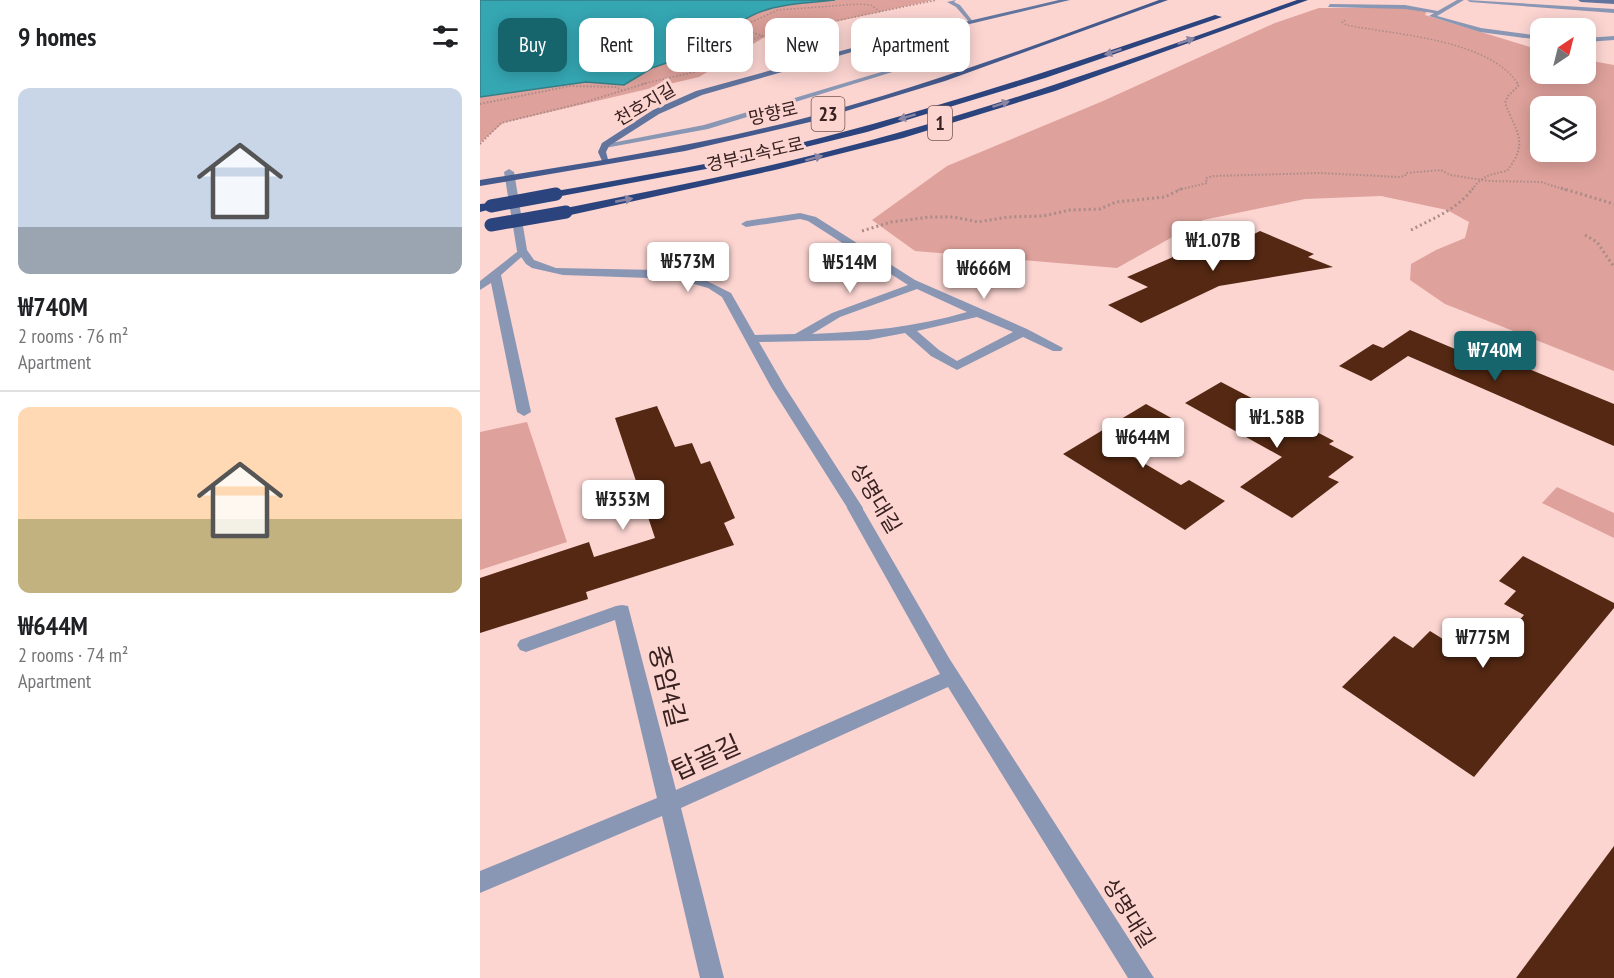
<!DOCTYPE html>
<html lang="en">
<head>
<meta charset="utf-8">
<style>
  :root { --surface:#fff; --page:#f2f2f2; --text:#202124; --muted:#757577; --line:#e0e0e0; --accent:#16646c }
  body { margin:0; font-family:"PT Sans Narrow","Noto Sans KR",sans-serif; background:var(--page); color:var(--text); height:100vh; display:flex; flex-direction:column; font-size:22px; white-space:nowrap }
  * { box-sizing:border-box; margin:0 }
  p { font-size:20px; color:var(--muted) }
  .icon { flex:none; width:33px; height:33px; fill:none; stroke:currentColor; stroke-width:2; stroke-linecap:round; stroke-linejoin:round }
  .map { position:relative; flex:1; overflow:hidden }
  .sheet { display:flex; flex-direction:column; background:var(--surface); width:480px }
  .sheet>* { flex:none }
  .top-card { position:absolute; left:18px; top:18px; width:570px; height:54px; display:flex; gap:12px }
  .needle { width:39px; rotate:35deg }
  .controls { position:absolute; left:1050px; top:18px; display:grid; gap:12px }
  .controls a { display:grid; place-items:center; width:66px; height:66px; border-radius:12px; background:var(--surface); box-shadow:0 3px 15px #0003; font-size:30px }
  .price { position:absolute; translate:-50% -51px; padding:0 14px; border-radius:6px; background:#fff; color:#222; font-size:20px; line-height:39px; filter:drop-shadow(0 2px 3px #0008) }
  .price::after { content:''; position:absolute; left:50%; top:36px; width:18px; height:14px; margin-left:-9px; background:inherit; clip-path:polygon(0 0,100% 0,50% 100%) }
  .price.selected { background:var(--accent); color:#fff }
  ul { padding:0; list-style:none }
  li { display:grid; align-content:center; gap:12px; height:318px; padding:0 18px }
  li+li { border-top:2px solid var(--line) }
  li span { display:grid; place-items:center; height:186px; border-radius:12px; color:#555 }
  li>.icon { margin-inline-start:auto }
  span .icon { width:108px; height:108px; fill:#fffc; stroke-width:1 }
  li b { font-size:26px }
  h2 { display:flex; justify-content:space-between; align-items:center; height:72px; padding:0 18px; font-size:26px }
  .chip { padding:0 21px; border-radius:12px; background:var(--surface); box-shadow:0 3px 15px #0003; font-size:21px; line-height:54px }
  .chip.selected { background:var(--accent); color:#fff }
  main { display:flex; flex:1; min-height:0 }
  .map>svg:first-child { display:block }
  .green { fill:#dea19b; fill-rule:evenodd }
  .water { fill:#35a7b3; stroke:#367f87; stroke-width:1.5 }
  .building { fill:#542813 }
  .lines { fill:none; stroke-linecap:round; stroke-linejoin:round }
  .path-far2 { stroke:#ab8b87; stroke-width:1.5; stroke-dasharray:1.5 2; stroke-linecap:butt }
  .path-far1 { stroke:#ab8b87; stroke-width:2; stroke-dasharray:1.5 2; stroke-linecap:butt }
  .path { stroke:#ab8b87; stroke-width:3; stroke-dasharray:2 3; stroke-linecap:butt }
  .lane { fill:#8a97b4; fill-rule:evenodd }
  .street { fill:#8a97b4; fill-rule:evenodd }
  .secondary { fill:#61749d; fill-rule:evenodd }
  .primary { fill:#445a8c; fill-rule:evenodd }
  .highway { fill:#2c447d; fill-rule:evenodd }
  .highway-bridge { stroke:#2c447d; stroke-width:13 }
  .oneway { fill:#8a85a3 }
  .labels { text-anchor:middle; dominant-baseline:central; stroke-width:6; stroke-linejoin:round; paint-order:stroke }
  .far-street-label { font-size:18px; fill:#39211f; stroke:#fcd5d1 }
  .shield { fill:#fcd5d1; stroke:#745754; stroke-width:1.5 }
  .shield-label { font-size:20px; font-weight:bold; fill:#39211f }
  .street-label { font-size:21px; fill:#39211f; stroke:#fcd5d1 }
  .near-street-label { font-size:26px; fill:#39211f; stroke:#fcd5d1 }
</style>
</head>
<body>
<main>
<section class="sheet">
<h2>9 homes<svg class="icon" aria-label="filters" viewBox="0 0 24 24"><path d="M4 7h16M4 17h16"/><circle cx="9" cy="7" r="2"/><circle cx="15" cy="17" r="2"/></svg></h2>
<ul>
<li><span style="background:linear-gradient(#c9d6e8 75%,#9aa5b1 0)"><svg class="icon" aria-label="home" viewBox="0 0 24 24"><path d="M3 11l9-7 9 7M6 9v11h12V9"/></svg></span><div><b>₩740M</b><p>2 rooms · 76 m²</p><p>Apartment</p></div></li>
<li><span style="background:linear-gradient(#ffd9b3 60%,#c2b280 0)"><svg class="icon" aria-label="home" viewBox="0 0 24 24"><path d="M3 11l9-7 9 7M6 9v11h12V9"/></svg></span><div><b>₩644M</b><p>2 rooms · 74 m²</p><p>Apartment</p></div></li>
</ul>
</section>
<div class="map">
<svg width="1134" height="978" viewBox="0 0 1134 978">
  <rect width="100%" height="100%" fill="#fcd5d1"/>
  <g class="green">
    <polygon points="0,0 453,0 283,38 219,77 23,123 0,143"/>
    <path d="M839,8h83l25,3 -2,4 115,35v24h46v-14l28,5v306l-169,-67 -35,-24 1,-16 25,-14 29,-12 4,-16 -22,-12 -66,-14 -76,3 -102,21 -86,48 -202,-17 -43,-31 75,-54 156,-65 172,-78zM1060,106h46v46h-46z"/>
    <polygon points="47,422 87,542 0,570 0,432"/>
    <polygon points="1077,487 1134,513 1134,538 1062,503"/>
  </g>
  <path class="water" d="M0,0h355c-37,4 -72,3 -101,27l4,4 -23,15 -63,22 -28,17 -38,-3 -106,15z"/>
  <g class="building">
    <polygon points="753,231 768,237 780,231 834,254 828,257 853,267 739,286 661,323 628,305 668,287 647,277"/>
    <polygon points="930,330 994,357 1003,350 1134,404 1134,446 928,356 891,381 859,366 893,344 903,348"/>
    <polygon points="741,382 854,441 849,444 874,457 848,477 859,482 812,518 760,487 802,457 705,403"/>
    <polygon points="666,404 695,420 645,452 701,485 709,480 745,501 705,530 583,454"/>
    <polygon points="177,406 195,447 212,443 221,464 230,461 255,518 244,523 254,545 106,592 108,599 0,633 0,578 109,542 114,557 175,538 135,418"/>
    <polygon points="1043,556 1134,603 1134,608 994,777 862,687 914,636 933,648 950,631 971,644 985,630 1015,648 1044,615 1024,604 1036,591 1019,581"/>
    <polygon points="1134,846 1134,978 1036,978"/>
  </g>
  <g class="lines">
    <g class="path-far2">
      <path d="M865,20l-3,2 4,3c50,10 143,14 172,59"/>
      <polyline points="282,36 457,0"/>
      <polyline points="162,84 215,72 231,65 257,46 282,36 264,29 265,25 298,10 379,4 391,5 401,12"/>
    </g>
    <g class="path-far1">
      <polyline points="0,104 90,86 136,87 142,90"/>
      <polyline points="0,144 21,123 102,103 167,83"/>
      <polyline points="698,190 727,183 726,178 734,176 840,173 919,177 925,176 926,173 961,170 970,175 1010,181 1061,182 1086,190"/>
      <path d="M992,190c9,-14 19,-16 35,-19 22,-29 10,-37 -2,-68l3,-7 11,-11 -2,-2"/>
    </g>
    <g class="path">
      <polyline points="1081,188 1134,204"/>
      <path d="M931,230c23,-12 47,-21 62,-42"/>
      <polyline points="382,231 411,222 450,217 474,217 498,222 528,217 563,216 590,210 620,209 636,202 685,197 703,188"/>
      <polyline points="1105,235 1117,242 1134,267"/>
    </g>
    <g class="lane">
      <polygon points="476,0 474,2 480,5 494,23 490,23 476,7 467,2"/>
      <polygon points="850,4 925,5 963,12 960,14 925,9 848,7"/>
      <polygon points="397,42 448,61 228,129 125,148 121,145 224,125 438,61 397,44"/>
      <polygon points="42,248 46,249 46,253 21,275 51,412 44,416 37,412 11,283 0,290 0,281"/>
      <polygon points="375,503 380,504 469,658 674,978 648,978 468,687 201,808 244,978 220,978 182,816 0,893 0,871 177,798 135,620 46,652 40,650 37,645 40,640 136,606 142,605 148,606 196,790 460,674 367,508"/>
    </g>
    <g class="street">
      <polygon points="977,0 984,0 957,16 1001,28 1060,36 1060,40 1000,32 949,16"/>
      <polygon points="987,0 1134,9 1134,13 990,2"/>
      <polygon points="1134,36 1134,40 1106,42 1106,38"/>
      <path d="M29,169l5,3 13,78 7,10 22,8 102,2 41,7 32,16 24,42 40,-1 37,-21 76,-28 -100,-64 -8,-2 -54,8 -5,-3 5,-3 54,-8 16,4 99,63 112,49 36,19 -2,3h-8l-30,-14 -66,33 -26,-14 -26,-23 -37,7 -109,2 26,45 78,121 -3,4h-10l-79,-125 -49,-90 -14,-9 -31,-9 -114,-4 -31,-7 -6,-4 -9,-13 -13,-79zM437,289l50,23c-51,15 -102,20 -155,22l28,-17zM497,317l36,15 -56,29 -18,-11 -22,-19z"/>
    </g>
    <g class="secondary">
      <polygon points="579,0 590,0 372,52 222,95 179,114 129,146 126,152 129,163 123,163 118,152 122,143 173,110 216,91 368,49"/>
      <polygon points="1098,0 1134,0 1134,4 1101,2"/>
    </g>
    <path class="primary" d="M679,0h9l-223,81 -135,41 -125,29 -205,35v-6c108,-17 216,-34 321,-61 122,-32 240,-76 358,-119z"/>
    <g class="highway">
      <path d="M817,0h11l-253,91 -152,47 -128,32 -209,46 -6,-4 6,-4c111,-22 222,-44 331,-75 136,-38 268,-86 400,-133z"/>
      <path d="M735,15l7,2 -177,61 -178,54 -118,29 -193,36 -6,-3 6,-3c90,-16 180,-31 268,-54 132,-34 262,-78 391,-122z"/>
      <polygon points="11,203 15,204 15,208 0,212 0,204"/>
    </g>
    <g class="highway-bridge">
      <polyline points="11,206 76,194"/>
      <polyline points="11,225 86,212"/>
    </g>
  </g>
  <defs><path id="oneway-solid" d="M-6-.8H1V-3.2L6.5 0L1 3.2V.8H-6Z" transform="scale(1.5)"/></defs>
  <g class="oneway">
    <use href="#oneway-solid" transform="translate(706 41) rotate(-19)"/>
    <use href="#oneway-solid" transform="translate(633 52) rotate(162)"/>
    <use href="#oneway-solid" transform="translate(521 104) rotate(-18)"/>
    <use href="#oneway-solid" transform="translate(427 117) rotate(163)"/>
    <use href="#oneway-solid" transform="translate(334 158) rotate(-15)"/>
    <use href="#oneway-solid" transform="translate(144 200) rotate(-11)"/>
  </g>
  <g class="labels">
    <g class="far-street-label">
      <text transform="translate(165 104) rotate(-30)">천호지길</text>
      <text transform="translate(293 113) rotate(-13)">망향로</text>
      <text transform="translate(275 154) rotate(-13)">경부고속도로</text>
    </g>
    <g class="shield">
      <rect x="331.5" y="97" width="33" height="34" rx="4.5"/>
      <rect x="448" y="106" width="24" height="34" rx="4.5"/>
    </g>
    <g class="shield-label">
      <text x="348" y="114">23</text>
      <text x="460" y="123">1</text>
    </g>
    <g class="street-label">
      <text transform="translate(396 498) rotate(59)">상명대길</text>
      <text transform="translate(649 913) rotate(58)">상명대길</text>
    </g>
    <g class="near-street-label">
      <text transform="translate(188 686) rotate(76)">중암4길</text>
      <text transform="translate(226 757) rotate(-24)">탑골길</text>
    </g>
  </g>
</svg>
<div class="controls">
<a><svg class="needle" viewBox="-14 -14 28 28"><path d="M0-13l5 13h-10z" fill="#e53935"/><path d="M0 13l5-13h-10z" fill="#757577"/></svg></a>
<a><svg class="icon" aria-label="layers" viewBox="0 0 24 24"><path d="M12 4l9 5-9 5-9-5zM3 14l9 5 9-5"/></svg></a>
</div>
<b class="price" style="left:733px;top:272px">₩1.07B</b>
<b class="price" style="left:208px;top:293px">₩573M</b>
<b class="price" style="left:370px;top:294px">₩514M</b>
<b class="price" style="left:504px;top:300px">₩666M</b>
<b class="price selected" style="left:1015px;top:382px">₩740M</b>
<b class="price" style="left:797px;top:449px">₩1.58B</b>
<b class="price" style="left:663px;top:469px">₩644M</b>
<b class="price" style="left:143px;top:531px">₩353M</b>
<b class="price" style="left:1003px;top:669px">₩775M</b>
<div class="top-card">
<a class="chip selected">Buy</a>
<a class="chip">Rent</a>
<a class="chip">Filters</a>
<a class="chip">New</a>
<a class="chip">Apartment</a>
</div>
</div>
</main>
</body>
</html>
